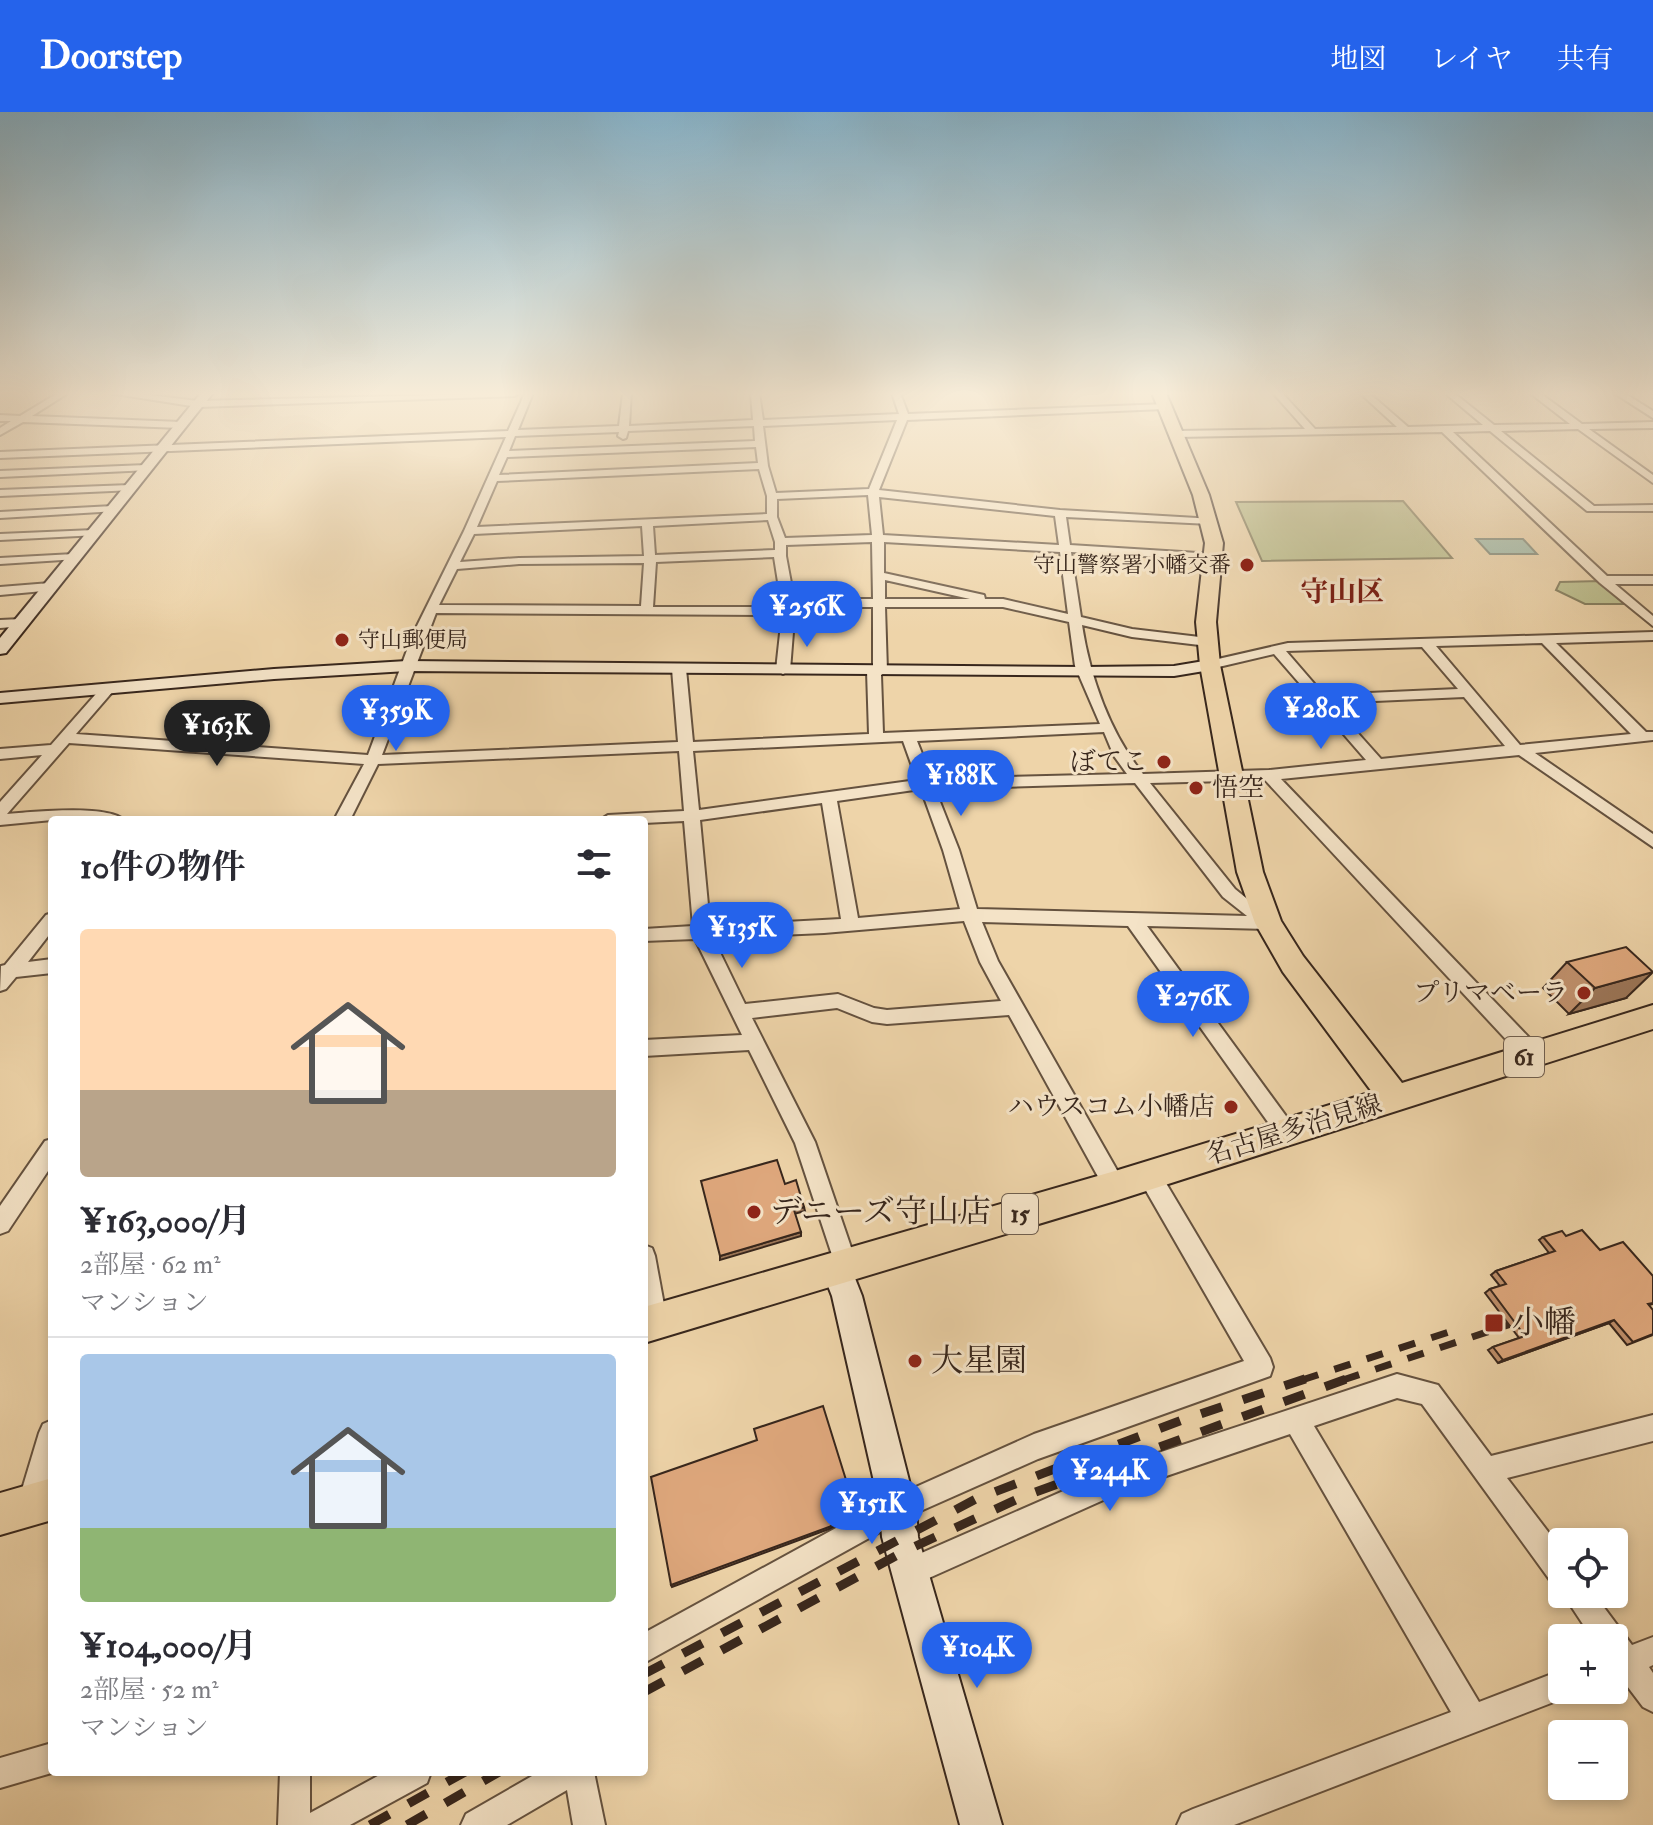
<!DOCTYPE html>
<html lang="ja">
<head>
<meta charset="utf-8">
<style>
  :root { --surface:#fff; --page:#f2f2f3; --text:#2b2b33; --muted:#7c7c81; --line:#e1e1e2; --accent:#2563eb }
  body { margin:0; font-family:"IM FELL Double Pica","Noto Serif JP",serif; background:var(--page); color:var(--text); height:100vh; display:flex; flex-direction:column; font-size:30px; white-space:nowrap }
  * { box-sizing:border-box; margin:0 }
  p { font-size:26px; color:var(--muted) }
  .icon { flex:none; width:44px; height:44px; fill:none; stroke:currentColor; stroke-width:2; stroke-linecap:round; stroke-linejoin:round }
  .map { position:relative; flex:1; overflow:hidden }
  .panel { position:absolute; left:48px; top:704px; width:600px; height:960px; display:flex; flex-direction:column; background:var(--surface); border-radius:8px; box-shadow:0 4px 12px #0003 }
  .panel>* { flex:none }
  .tools { position:absolute; left:1548px; top:1416px; display:grid; gap:16px }
  .tools a { display:grid; place-items:center; width:80px; height:80px; border-radius:8px; background:var(--surface); box-shadow:0 4px 12px #0003; font-size:40px }
  .price { position:absolute; translate:-50% -68px; padding:0 18px; border-radius:28px; background:var(--accent); color:#fff; font-size:26px; line-height:52px; filter:drop-shadow(0 2px 4px #0008) }
  .price::after { content:''; position:absolute; left:50%; top:48px; width:24px; height:18px; margin-left:-12px; background:inherit; clip-path:polygon(0 0,100% 0,50% 100%) }
  .price.selected { background:#222; color:#fff }
  ul { padding:0; list-style:none }
  li { display:grid; align-content:center; gap:16px; height:424px; padding:0 32px }
  li+li { border-top:2px solid var(--line) }
  li span { display:grid; place-items:center; height:248px; border-radius:8px; color:#555 }
  li>.icon { margin-inline-start:auto }
  span .icon { width:144px; height:144px; fill:#fffc; stroke-width:1 }
  li b { font-size:34px }
  h2 { display:flex; justify-content:space-between; align-items:center; height:96px; padding:0 32px; font-size:34px }
  header { display:flex; align-items:center; gap:48px; box-sizing:border-box; height:112px; padding:0 40px; background:var(--accent); color:#fff }
  header strong { font-size:38px }
  nav { display:flex; gap:44px; margin-inline-start:auto; font-size:28px }
  .map>svg:first-child { display:block }
  .green { fill:#b8bd89; stroke:#787252; stroke-width:2 }
  .water { fill:#99b8a7; stroke:#727e6f; stroke-width:2 }
  .lines { fill:none; stroke-linecap:round; stroke-linejoin:round }
  .street-casing { stroke:#65523f; stroke-width:4 }
  .secondary-casing { stroke:#37261c; stroke-width:4 }
  .primary-casing { stroke:#37261c; stroke-width:4 }
  .street { fill:#f4e3c7; fill-rule:evenodd }
  .secondary { fill:#f4e3c7; fill-rule:evenodd }
  .primary { fill:#eed4a9; fill-rule:evenodd }
  .rail-far1 { stroke:#37261c; stroke-width:7; stroke-dasharray:17 17; stroke-linecap:butt }
  .rail { stroke:#37261c; stroke-width:9; stroke-dasharray:22 22; stroke-linecap:butt }
  .wall { fill:#c0906c; stroke:#37261c; stroke-width:2 }
  .shaded-wall { fill:#9c7658; stroke:#37261c; stroke-width:2 }
  .building { fill:#dfa87d; stroke:#37261c; stroke-width:2 }
  .poi-dot { fill:#8f2418; stroke:#f4e3c7; stroke-width:3 }
  .labels { text-anchor:middle; dominant-baseline:central; stroke-width:6; stroke-linejoin:round; paint-order:stroke }
  .far-poi-label { font-size:22px; fill:#37261c; stroke:#f4e3c7; text-anchor:end }
  .shield { fill:#f4e3c7; stroke:#705f4f; stroke-width:2 }
  .shield-label { font-size:24px; font-weight:bold; fill:#37261c }
  .poi-label { font-size:26px; fill:#37261c; stroke:#f4e3c7; text-anchor:end }
  .street-label { font-size:26px; fill:#37261c; stroke:#f4e3c7 }
  .far-district-label { font-size:28px; font-weight:bold; fill:#7a1f14; stroke:#f4e3c7 }
  .near-poi-label { font-size:32px; fill:#37261c; stroke:#f4e3c7; text-anchor:start }
</style>
</head>
<body>
<header>
<strong>Doorstep</strong>
<nav><a>地図</a><a>レイヤ</a><a>共有</a></nav>
</header>
<div class="map">
<svg width="1653" height="1713" viewBox="0 0 1653 1713">
  <rect width="100%" height="100%" fill="#eed4a9"/>
  <filter id="stains"><feTurbulence type="fractalNoise" baseFrequency=".0025" numOctaves="4"/><feColorMatrix values="0 0 0 0 .2 0 0 0 0 .09 0 0 0 0 .02 0 0 0 .5 -.17"/></filter>
  <radialGradient id="worn" r=".72"><stop offset=".6" stop-color="#630" stop-opacity="0"/><stop offset="1" stop-color="#630" stop-opacity=".3"/></radialGradient>
  <g class="green">
    <polygon points="1403,389 1452,446 1262,449 1236,390"/>
    <polygon points="1600,469 1624,492 1585,492 1556,478 1560,470"/>
  </g>
  <polygon class="water" points="1476,427 1523,427 1537,442 1490,442"/>
  <g class="lines">
    <g class="street-casing">
      <g id="street">
        <polygon points="58,281 68,281 32,304 181,310 186,313 181,316 23,310 0,323 0,316 11,309 0,309 0,303 20,304"/>
        <polygon points="109,281 133,281 198,289 519,281 515,284 198,295"/>
        <path d="M525,281h8l-15,37 101,-4 4,-33h8l-2,33 124,-6 -2,-27h8l4,27 136,-6 -7,-21h8l8,21 259,-10 -3,5 -257,11 -28,70 181,20 154,9 1,2 -5,3 -144,-7 4,28 144,9 6,3 -6,3 -143,-8 10,65 51,12 76,9 6,4 -6,4 -76,-9 -50,-12c8,52 28,108 61,149l126,-4 97,-10 -92,-106 -64,15 -7,-4 2,-3 83,-19 365,-11v8l-97,3 90,89h7v8l-118,13 118,81v13l-134,-92 -238,24 259,270 3,6 -3,6 -7,2 -7,-2 -261,-281 -115,3 85,106 42,34 -9,6 -121,-3 147,201 3,6 -3,6 -7,3 -7,-3 -152,-213 -146,-4 16,39 128,225 -3,7 -8,3 -8,-3 -98,-178 -122,9 -15,-2 -35,-14 -85,10 63,124 42,123 -3,8 -8,3 -8,-3 -43,-130 -46,-93 -105,6v-16l98,-5 -47,-96 -51,2v-12l49,-3 -9,-105 -40,2v-3h-44l8,-5 76,-4 -5,-60 -301,13 -28,56h-16l30,-56 -295,-21 -62,71c24,-2 100,-10 117,6h-72l-52,5v-23l42,-47 -42,4v-10l51,-4 51,-58 5,-1 7,4 -38,44 292,21 45,-121 51,-103 42,-94 -506,21v-6l508,-21zM897,308l-28,69 -93,4 -8,-27 -5,-40zM754,314l1,15 -246,10 6,-15 104,-4 -1,4 5,3 3,-1 2,-7zM756,335l2,16 -259,12 8,-18zM759,357l8,27v18l-290,13 20,-46zM868,383l4,40 -87,3 -8,-21v-18zM879,385l176,19 4,29 -176,-10zM768,408l7,22v8l-120,5 -2,-29zM642,414l2,30 -125,2 -59,4 14,-28zM872,430l1,57h-79l-8,-43v-11zM884,430l176,10 8,62 -65,-15h-18l-1,-4 -100,-22zM774,445l8,50h-129l3,-45zM644,451l-3,43 -202,-1 18,-36 62,-5zM885,468l85,19h-85zM795,495h78v60l-6,4 2,63 -176,8 -7,-73 -7,-4 -7,4 6,73 -296,13 54,-142 346,2 -6,55 7,4 7,-4zM885,495h118l66,15 6,44 25,58 -217,9 -2,-58 6,-4zM1542,531l89,91 -111,11 -84,-99zM1422,535l36,42 -134,6 -38,-44zM1464,585l41,49 -124,13 -50,-56zM1104,620l10,24 13,18 -195,5 -15,-38zM903,629l14,39 -218,30 -6,-59zM1135,671l88,114 24,19 -270,-7 -18,-59 -24,-61zM921,677l22,61 17,59 -102,9 -21,-117zM822,691l19,116 -131,7 -10,-106zM964,809l16,41 21,39 -114,9 -13,-2 -36,-14 -93,10 -32,-66 111,-5z"/>
        <polygon points="1273,281 1282,281 1315,317 1397,315 1360,281 1369,281 1408,315 1483,313 1445,281 1454,281 1494,313 1570,312 1530,281 1540,281 1582,312 1653,310 1653,316 1589,317 1653,363 1653,371 1578,317 1501,319 1594,394 1653,393 1653,399 1587,399 1490,319 1453,320 1607,464 1653,464 1653,472 1615,472 1653,504 1653,514 1600,471 1442,320 1176,325 1171,322 1176,319 1305,317"/>
        <polygon points="1614,281 1624,281 1653,299 1653,306"/>
        <polygon points="146,353 151,356 150,358 0,365 0,359"/>
        <polygon points="130,373 134,374 134,378 0,384 0,378"/>
        <polygon points="113,394 118,397 117,399 0,406 0,400"/>
        <polygon points="94,418 100,421 98,423 0,428 0,422"/>
        <polygon points="74,442 78,443 78,447 0,452 0,446"/>
        <polygon points="50,471 56,475 54,478 0,483 0,475"/>
        <polygon points="21,507 25,508 25,514 0,516 0,508"/>
        <polygon points="52,801 52,819 28,850 52,847 52,861 16,865 6,877 0,879 1,854 5,853 46,803"/>
        <polygon points="52,1027 52,1053 8,1119 0,1122 0,1094 45,1029"/>
        <polygon points="1149,1053 1157,1056 1270,1246 1273,1255 1270,1264 1038,1347 907,1405 644,1551 644,1521 889,1387 1034,1322 1244,1249 1141,1070 1138,1063 1141,1056"/>
        <polygon points="644,1133 652,1136 655,1144 667,1209 663,1217 655,1221 647,1217 644,1211"/>
        <polygon points="1397,1262 1438,1273 1491,1344 1653,1303 1653,1329 1507,1366 1562,1438 1562,1475 1552,1471 1422,1292 1397,1286 1314,1314 1479,1590 1562,1558 1562,1578 1575,1578 1572,1583 1234,1713 1177,1713 1182,1702 1193,1697 1451,1600 1290,1322 1128,1377 911,1474 901,1470 897,1460 901,1450 1125,1352"/>
        <polygon points="52,1308 52,1364 39,1403 30,1407 21,1403 17,1394 39,1321 43,1312"/>
        <polygon points="1563,1482 1594,1482 1632,1533 1653,1525 1653,1553 1649,1555 1653,1561 1653,1600 1643,1595 1621,1566 1614,1569 1614,1526 1592,1526"/>
        <polygon points="52,1631 52,1660 55,1660 0,1676 0,1646"/>
        <polygon points="280,1660 310,1660 310,1701 385,1660 431,1660 427,1671 350,1713 278,1713"/>
        <polygon points="539,1660 594,1660 605,1713 573,1713 567,1678 507,1713 461,1713 466,1702"/>
      </g>
    </g>
    <g class="secondary-casing">
      <g id="secondary">
        <polygon points="201,281 213,281 6,541 0,542 0,526"/>
        <polygon points="1210,548 1219,553 1216,557 1174,564 407,559 274,567 0,591 0,581 274,557 407,549 1085,555 1174,554"/>
        <polygon points="836,1141 847,1146 862,1184 916,1396 918,1425 1002,1713 960,1713 882,1425 880,1396 832,1184 821,1156 825,1146"/>
      </g>
    </g>
    <g class="primary-casing">
      <g id="primary">
        <polygon points="1152,281 1166,281 1209,383 1223,431 1216,510 1220,553 1263,760 1281,809 1303,844 1402,971 1653,893 1653,917 1115,1089 644,1231 644,1195 1115,1059 1372,980 1283,860 1255,811 1237,760 1200,553 1196,510 1205,431 1193,383"/>
        <polygon points="52,1366 52,1408 0,1423 0,1381"/>
      </g>
    </g>
    <use href="#street" class="street"/>
    <use href="#secondary" class="secondary"/>
    <use href="#primary" class="primary"/>
    <g class="rail-far1">
      <polyline points="1622,1161 1653,1151"/>
      <polyline points="1302,1268 1452,1219"/>
      <polyline points="1343,1268 1532,1205"/>
    </g>
    <g class="rail">
      <polyline points="644,1562 976,1387 1182,1308 1308,1266"/>
      <polyline points="644,1580 905,1439 1022,1385 1349,1266"/>
      <polyline points="370,1713 465,1660"/>
      <polyline points="407,1713 499,1660"/>
    </g>
  </g>
  <g class="wall">
    <polygon points="1567,850 1626,886 1569,902 1543,876"/>
    <polygon points="1566,1124 1600,1138 1653,1164 1653,1192 1649,1193 1653,1223 1627,1233 1609,1211 1498,1251 1488,1238 1493,1235 1519,1226 1485,1181 1490,1177 1500,1174 1491,1163 1496,1159 1549,1141 1539,1128 1543,1125"/>
  </g>
  <g class="shaded-wall">
    <polygon points="1653,860 1626,886 1569,902 1595,876"/>
    <polygon points="804,1095 805,1099 794,1102 794,1098"/>
    <polygon points="801,1120 801,1124 720,1148 720,1144"/>
    <polygon points="1614,1208 1609,1211 1498,1251 1503,1248"/>
    <polygon points="856,1400 856,1402 829,1417 672,1475 671,1473"/>
  </g>
  <g class="building">
    <polygon points="1626,835 1653,860 1595,876 1567,850"/>
    <polygon points="777,1048 785,1072 796,1068 804,1095 794,1098 801,1120 720,1144 701,1069"/>
    <polygon points="1582,1118 1600,1138 1623,1130 1653,1164 1653,1191 1648,1192 1653,1198 1653,1222 1633,1230 1614,1208 1503,1248 1493,1235 1525,1224 1490,1177 1506,1172 1496,1159 1555,1139 1543,1125 1562,1119 1566,1124"/>
    <polygon points="823,1294 856,1400 829,1415 671,1473 651,1365 757,1328 754,1317"/>
  </g>
  <linearGradient id="sky" x2="0" y2="1"><stop stop-color="#88b6ce"/><stop offset="0.54" stop-color="#f7ecd8"/><stop offset="1" stop-color="#f7ecd8" stop-opacity="0"/></linearGradient>
  <rect width="1653" height="521" fill="url(#sky)"/>
  <g class="poi-dot">
    <circle cx="1247" cy="453" r="8"/>
    <circle cx="342" cy="528" r="8"/>
    <circle cx="1164" cy="650" r="8"/>
    <circle cx="1196" cy="676" r="8"/>
    <circle cx="1584" cy="881" r="8"/>
    <circle cx="1231" cy="995" r="8"/>
    <circle cx="754" cy="1100" r="8"/>
    <rect x="1484" y="1201" width="20" height="20" rx="4"/>
    <circle cx="915" cy="1249" r="8"/>
  </g>
  <g class="labels">
    <g class="far-poi-label">
      <text x="1231" y="453">守山警察署小幡交番</text>
      <text x="358" y="528" text-anchor="start">守山郵便局</text>
    </g>
    <g class="shield">
      <rect x="1504" y="925" width="40" height="40" rx="6"/>
      <rect x="1002" y="1082" width="36" height="40" rx="6"/>
    </g>
    <g class="shield-label">
      <text x="1524" y="945">61</text>
      <text x="1020" y="1102">15</text>
    </g>
    <g class="poi-label">
      <text x="1148" y="650">ぼてこ</text>
      <text x="1212" y="676" text-anchor="start">悟空</text>
      <text x="1568" y="881">プリマベーラ</text>
      <text x="1215" y="995">ハウスコム小幡店</text>
    </g>
    <g class="street-label">
      <text transform="translate(1294 1018) rotate(-17)">名古屋多治見線</text>
    </g>
    <g class="far-district-label">
      <text x="1342" y="480">守山区</text>
    </g>
    <g class="near-poi-label">
      <text x="770" y="1100">デニーズ守山店</text>
      <text x="1512" y="1211">小幡</text>
      <text x="931" y="1249">大星園</text>
    </g>
  </g>
  <rect width="100%" height="100%" filter="url(#stains)"/>
  <rect width="100%" height="100%" fill="url(#worn)"/>
</svg>
<div class="tools">
<a><svg class="icon" aria-label="locate" viewBox="0 0 24 24"><circle cx="12" cy="12" r="6"/><path d="M12 2v4M12 18v4M2 12h4M18 12h4"/></svg></a>
<a>+</a>
<a>−</a>
</div>
<b class="price" style="left:807px;top:537px">¥256K</b>
<b class="price" style="left:1321px;top:639px">¥280K</b>
<b class="price" style="left:396px;top:641px">¥359K</b>
<b class="price selected" style="left:217px;top:656px">¥163K</b>
<b class="price" style="left:961px;top:706px">¥188K</b>
<b class="price" style="left:742px;top:858px">¥135K</b>
<b class="price" style="left:1193px;top:927px">¥276K</b>
<b class="price" style="left:1110px;top:1401px">¥244K</b>
<b class="price" style="left:872px;top:1434px">¥151K</b>
<b class="price" style="left:977px;top:1578px">¥104K</b>
<section class="panel">
<h2>10件の物件<svg class="icon" aria-label="filters" viewBox="0 0 24 24"><path d="M4 7h16M4 17h16"/><circle cx="9" cy="7" r="2"/><circle cx="15" cy="17" r="2"/></svg></h2>
<ul>
<li><span style="background:linear-gradient(#ffd9b3 65%,#b9a48a 0)"><svg class="icon" aria-label="home" viewBox="0 0 24 24"><path d="M3 11l9-7 9 7M6 9v11h12V9"/></svg></span><div><b>¥163,000/月</b><p>2部屋 · 62 m²</p><p>マンション</p></div></li>
<li><span style="background:linear-gradient(#a9c7e8 70%,#8fb573 0)"><svg class="icon" aria-label="home" viewBox="0 0 24 24"><path d="M3 11l9-7 9 7M6 9v11h12V9"/></svg></span><div><b>¥104,000/月</b><p>2部屋 · 52 m²</p><p>マンション</p></div></li>
</ul>
</section>
</div>
</body>
</html>
